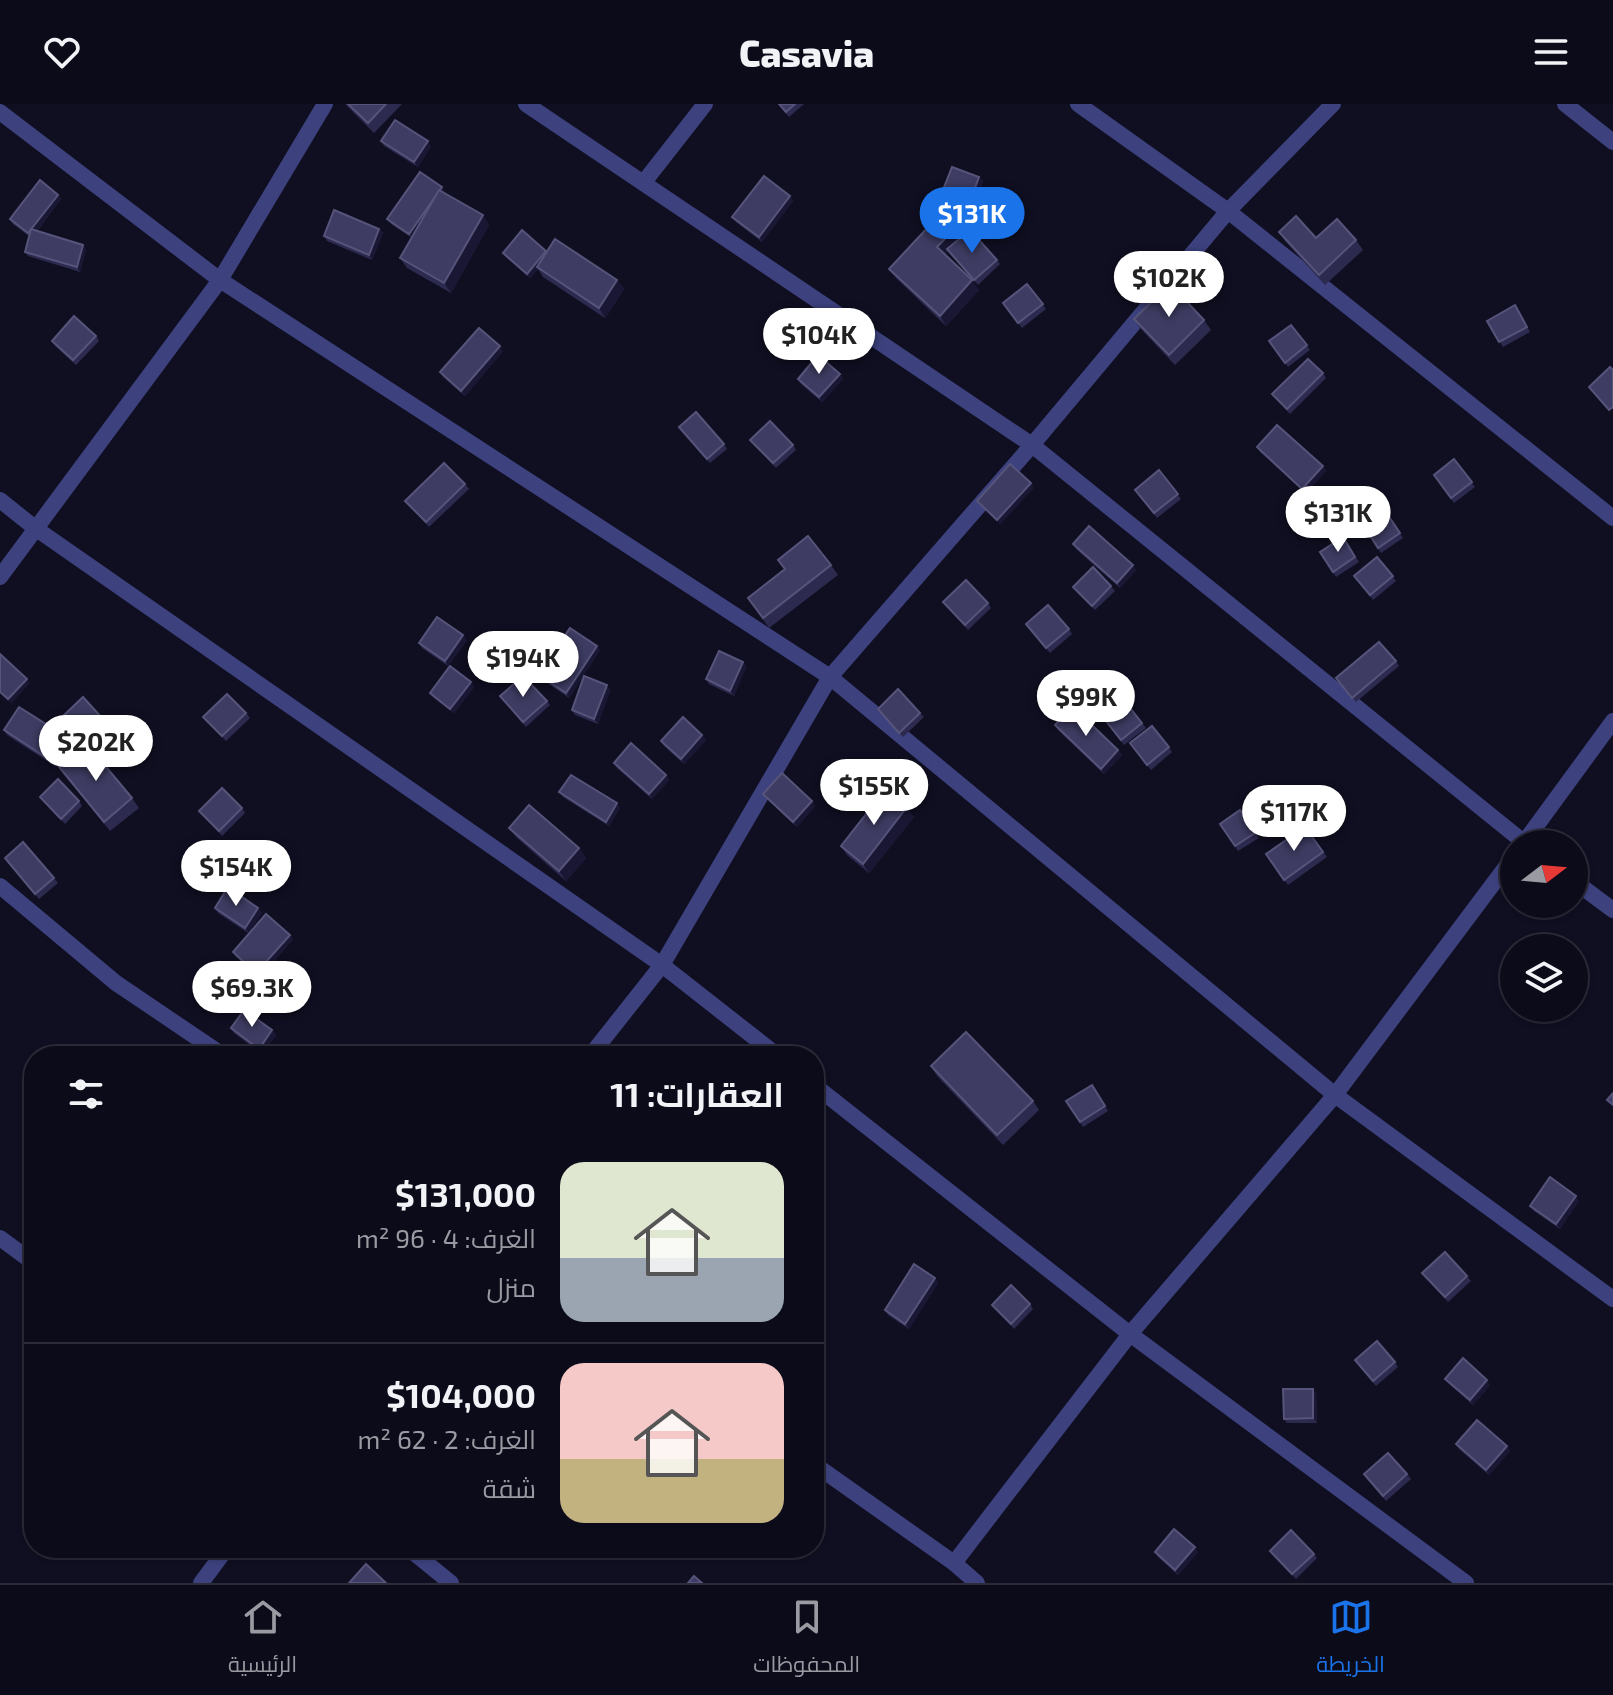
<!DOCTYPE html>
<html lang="ar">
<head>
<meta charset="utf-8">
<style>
  :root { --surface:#0c0b1a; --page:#151423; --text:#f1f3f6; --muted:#9a9ba2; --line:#2c2b39; --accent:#1a73e8 }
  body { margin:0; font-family:"Exo 2",Cairo,sans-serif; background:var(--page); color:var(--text); direction:rtl; height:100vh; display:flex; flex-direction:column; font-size:30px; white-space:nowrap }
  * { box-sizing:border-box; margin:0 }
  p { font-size:26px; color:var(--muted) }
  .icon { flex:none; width:44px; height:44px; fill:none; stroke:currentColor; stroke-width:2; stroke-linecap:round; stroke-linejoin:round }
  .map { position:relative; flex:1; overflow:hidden; direction:ltr }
  .side { position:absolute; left:24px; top:942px; width:800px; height:512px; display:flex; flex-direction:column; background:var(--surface); border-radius:32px; box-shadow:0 2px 6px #0004,0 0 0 2px var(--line); direction:rtl }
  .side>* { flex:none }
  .needle { width:52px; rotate:74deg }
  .controls { position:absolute; left:1500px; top:726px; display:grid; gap:16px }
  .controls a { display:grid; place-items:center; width:88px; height:88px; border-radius:50%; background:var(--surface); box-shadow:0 2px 6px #0004,0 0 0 2px var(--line); font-size:40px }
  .price { position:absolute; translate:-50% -68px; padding:0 18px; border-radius:28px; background:#fff; color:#222; font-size:26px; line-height:52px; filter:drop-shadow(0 2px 4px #0008) }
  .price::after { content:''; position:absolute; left:50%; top:48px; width:24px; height:18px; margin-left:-12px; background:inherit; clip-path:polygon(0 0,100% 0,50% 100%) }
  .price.current { background:var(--accent); color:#fff }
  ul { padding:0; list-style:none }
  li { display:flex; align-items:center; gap:24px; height:200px; padding:0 40px }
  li+li { border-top:2px solid var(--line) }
  li span { display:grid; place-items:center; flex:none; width:224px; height:160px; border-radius:24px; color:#555 }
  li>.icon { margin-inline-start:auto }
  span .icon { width:96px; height:96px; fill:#fffc; stroke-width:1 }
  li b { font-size:34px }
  h2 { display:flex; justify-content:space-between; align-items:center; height:96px; padding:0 40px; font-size:34px }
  header { display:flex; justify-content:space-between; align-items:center; height:104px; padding:0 40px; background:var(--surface); font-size:36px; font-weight:800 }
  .tab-bar { display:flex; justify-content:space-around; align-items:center; height:112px; border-top:2px solid var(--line); background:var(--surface); font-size:22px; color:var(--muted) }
  .tab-bar a { display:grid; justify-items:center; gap:4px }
  .tab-bar .current { color:var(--accent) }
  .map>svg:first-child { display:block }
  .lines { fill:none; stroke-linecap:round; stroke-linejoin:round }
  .street { stroke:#3d427f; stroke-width:16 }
  .wall { fill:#2d2a4f }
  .shaded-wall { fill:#1a1735 }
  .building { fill:#3e3c62; stroke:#56547a; stroke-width:2 }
</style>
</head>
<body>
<header><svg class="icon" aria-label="menu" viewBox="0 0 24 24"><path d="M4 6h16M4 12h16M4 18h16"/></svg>Casavia<svg class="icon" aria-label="heart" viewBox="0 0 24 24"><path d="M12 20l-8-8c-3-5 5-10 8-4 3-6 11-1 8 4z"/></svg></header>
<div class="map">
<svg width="1613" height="1479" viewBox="0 0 1613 1479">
  <rect width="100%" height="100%" fill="#100f22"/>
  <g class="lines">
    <g class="street">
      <polyline points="526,0 1032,341 1526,740"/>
      <polyline points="1078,0 1228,107 1613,414"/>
      <polyline points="1565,0 1613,38"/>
      <polyline points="0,8 220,176 830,573 1335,991 1613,1195"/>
      <polyline points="644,78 705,0"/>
      <polyline points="0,396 35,424 662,861 778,952"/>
      <polyline points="0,473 220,176 325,0"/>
      <polyline points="1523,740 1613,617"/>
      <polyline points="1574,777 1613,806"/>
      <polyline points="0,782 116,879 224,952"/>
      <polyline points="590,952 662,861 830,573 1032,341 1228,107 1333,0"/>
      <polyline points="814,981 1130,1230 1466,1479"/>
      <polyline points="0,1134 34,1159"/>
      <polyline points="814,1360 954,1459 977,1479"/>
      <polyline points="408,1444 451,1479"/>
      <polyline points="954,1459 1130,1230 1335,991 1514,752"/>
      <polyline points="201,1479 227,1444"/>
    </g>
  </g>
  <g class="wall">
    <polygon points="345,0 402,0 374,29"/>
    <polygon points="778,0 804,0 789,13"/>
    <polygon points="381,37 431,42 418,63 384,42"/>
    <polygon points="979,73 983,77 972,106 945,96 941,91"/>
    <polygon points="445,88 444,89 489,121 451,189 407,164 400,154 412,134 391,120 387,115"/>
    <polygon points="58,91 61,95 37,127 83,141 86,146 80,168 28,152 25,148 29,132 13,120 10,115"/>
    <polygon points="790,92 793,97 762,138 736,118 732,113"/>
    <polygon points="960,119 967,128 997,156 1000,160 978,181 948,147 945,151 979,186 946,222 896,174 889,165"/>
    <polygon points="379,125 383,129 372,156 327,137 324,132"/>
    <polygon points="1279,128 1316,134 1356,136 1363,146 1325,181 1285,137"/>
    <polygon points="547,147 617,176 624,185 605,214 543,173 538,165 530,174 507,154 503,149"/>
    <polygon points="1027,180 1046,205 1022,224 1003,199"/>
    <polygon points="1515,201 1530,228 1503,243 1487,217"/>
    <polygon points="1134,215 1204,216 1211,226 1175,261 1140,224"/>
    <polygon points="1291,221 1310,246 1288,263 1269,237"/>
    <polygon points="96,232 99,237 76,261 55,242 52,237"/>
    <polygon points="503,247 465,292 443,273 440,268"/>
    <polygon points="1323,269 1326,274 1290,310 1272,290"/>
    <polygon points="840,270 843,275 822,298 801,280 798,275"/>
    <polygon points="679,323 724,340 727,345 710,359"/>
    <polygon points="750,336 793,341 796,346 776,364"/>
    <polygon points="1257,343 1323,362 1326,367 1306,389 1260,348"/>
    <polygon points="1454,355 1475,383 1454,399 1434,371"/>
    <polygon points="1159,366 1181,395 1157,414 1135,386"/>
    <polygon points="465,380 469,385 429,423 405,397"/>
    <polygon points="1386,408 1403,434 1381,449 1364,422"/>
    <polygon points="1343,433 1359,458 1336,473 1320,448"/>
    <polygon points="1073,440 1133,461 1136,466 1120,484 1076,445"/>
    <polygon points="1377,453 1396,477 1373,496 1354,472"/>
    <polygon points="831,461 838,471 769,524 748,494 785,466"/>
    <polygon points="1111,482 1115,487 1095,506 1073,483"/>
    <polygon points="943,498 988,499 991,504 968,526"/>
    <polygon points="1030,525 1069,525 1072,530 1050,549"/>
    <polygon points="467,536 448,562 422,544 419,539"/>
    <polygon points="600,546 569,594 543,576 539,571"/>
    <polygon points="1396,557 1399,562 1356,598 1340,579"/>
    <polygon points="743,558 746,563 734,592 709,580 706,575"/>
    <polygon points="474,583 454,609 434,594 430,589"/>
    <polygon points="610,586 598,620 575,611 572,606"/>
    <polygon points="500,592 547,597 550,601 526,623"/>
    <polygon points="1123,595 1146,624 1124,641 1102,612"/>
    <polygon points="878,605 920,609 924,613 903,633"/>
    <polygon points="246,609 250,614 226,637 203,613"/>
    <polygon points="62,613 102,614 105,619 84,639"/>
    <polygon points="1055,621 1118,646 1122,651 1104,670 1058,626"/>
    <polygon points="1152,622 1172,648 1151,666 1130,639"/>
    <polygon points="4,626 71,639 56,663 7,631"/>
    <polygon points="702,631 706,636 684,660 664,642 661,637"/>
    <polygon points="614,659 666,671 669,676 652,695 617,664"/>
    <polygon points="59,663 132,694 139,704 110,727"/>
    <polygon points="559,688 620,704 609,722 563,693"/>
    <polygon points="763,690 812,697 815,702 797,723 767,695"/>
    <polygon points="40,693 79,697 82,702 65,720"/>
    <polygon points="242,704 245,709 222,732 199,707"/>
    <polygon points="1240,706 1259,734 1238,747 1220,720"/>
    <polygon points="914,713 869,769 847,751 841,742"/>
    <polygon points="1305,723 1327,753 1288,781 1266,750"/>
    <polygon points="509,724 579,744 586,754 566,777 516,733"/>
    <polygon points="8,759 54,774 58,779 39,795"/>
    <polygon points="215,804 262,809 248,829 218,809"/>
    <polygon points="293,835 260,874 236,853 233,848"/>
    <polygon points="231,924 272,926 276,931 262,950 234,929"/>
    <polygon points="931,962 1033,997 1039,1006 1003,1041 937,972"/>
    <polygon points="1092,981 1108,1007 1083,1023 1066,997"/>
    <polygon points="1579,1097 1560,1125 1534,1107 1530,1102"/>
    <polygon points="1422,1169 1467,1172 1471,1177 1448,1198"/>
    <polygon points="935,1174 938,1179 909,1225 888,1211 885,1206"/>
    <polygon points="1030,1200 1033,1205 1014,1225 992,1201"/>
    <polygon points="1355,1256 1395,1258 1398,1263 1376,1282"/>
    <polygon points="1445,1275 1490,1281 1473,1301 1448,1279"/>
    <polygon points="1313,1285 1316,1289 1317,1319 1287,1319 1284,1315"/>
    <polygon points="1456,1340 1510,1347 1489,1371 1459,1345"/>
    <polygon points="1364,1370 1407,1370 1411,1375 1386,1397"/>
    <polygon points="1270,1447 1314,1450 1317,1454 1296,1475"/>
    <polygon points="1155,1448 1198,1448 1178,1471 1158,1453"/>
  </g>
  <g class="shaded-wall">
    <polygon points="428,37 431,42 418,63 414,58"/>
    <polygon points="979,73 983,77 972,106 968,102"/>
    <polygon points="442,83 445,88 413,135 409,130"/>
    <polygon points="58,91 61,95 31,134 28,129"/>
    <polygon points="790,92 793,97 762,138 759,133"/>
    <polygon points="483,111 489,121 451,189 444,179"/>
    <polygon points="960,119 967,128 943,153 937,143"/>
    <polygon points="379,125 383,129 372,156 369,151"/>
    <polygon points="83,141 86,146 80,168 77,163"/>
    <polygon points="546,147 550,151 530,174 527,170"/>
    <polygon points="617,176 624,185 605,214 599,204"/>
    <polygon points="972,176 979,186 946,222 940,212"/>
    <polygon points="500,242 503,247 465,292 461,287"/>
    <polygon points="840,270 843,275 822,298 819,293"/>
    <polygon points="1323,362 1326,367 1306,389 1302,385"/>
    <polygon points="1031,379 1034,384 1000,421 997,416"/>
    <polygon points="1133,461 1136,466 1120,484 1117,479"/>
    <polygon points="463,531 467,536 448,562 445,557"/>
    <polygon points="597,542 600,546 569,594 566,589"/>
    <polygon points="743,558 746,563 734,592 730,587"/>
    <polygon points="27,575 30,579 11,600 8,595"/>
    <polygon points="471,578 474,583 454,609 450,605"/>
    <polygon points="607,581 610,586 598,620 594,615"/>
    <polygon points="702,631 706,636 684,660 681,655"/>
    <polygon points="68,634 71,639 56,663 53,658"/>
    <polygon points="1118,646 1122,651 1104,670 1101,665"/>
    <polygon points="666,671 669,676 652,695 649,690"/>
    <polygon points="812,697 815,702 797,723 793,718"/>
    <polygon points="617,699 620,704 609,722 606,718"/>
    <polygon points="907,703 914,713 869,769 863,760"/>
    <polygon points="579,744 586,754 566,777 559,767"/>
    <polygon points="258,804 262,809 248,829 245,824"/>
    <polygon points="290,831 293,835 260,874 256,869"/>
    <polygon points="272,926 276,931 262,950 259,945"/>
    <polygon points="1576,1092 1579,1097 1560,1125 1556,1120"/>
    <polygon points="935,1174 938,1179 909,1225 905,1220"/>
    <polygon points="1487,1276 1490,1281 1473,1301 1470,1296"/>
    <polygon points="1313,1285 1316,1289 1317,1319 1313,1314"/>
    <polygon points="1507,1342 1510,1347 1489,1371 1486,1366"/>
    <polygon points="1195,1443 1198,1448 1178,1471 1175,1466"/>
  </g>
  <g class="building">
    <polygon points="348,0 386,0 368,19"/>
    <polygon points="779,0 795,0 786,8"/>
    <polygon points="395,16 428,37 414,58 381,37"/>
    <polygon points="952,63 979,73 968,102 941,91"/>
    <polygon points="420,68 442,83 409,130 387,115"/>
    <polygon points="764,72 790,92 759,133 732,113"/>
    <polygon points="40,76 58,91 28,129 10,115"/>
    <polygon points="439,86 483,111 444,179 400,154"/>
    <polygon points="945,105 960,119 937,143 972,176 940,212 889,165"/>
    <polygon points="334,106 379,125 369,151 324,132"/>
    <polygon points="1296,112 1316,134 1337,115 1356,136 1319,171 1279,128"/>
    <polygon points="31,125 83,141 77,163 25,148"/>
    <polygon points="522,126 546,147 527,170 503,149"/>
    <polygon points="970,126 997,156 974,176 947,145"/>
    <polygon points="555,135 617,176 599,204 537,163"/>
    <polygon points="1027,180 1043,200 1018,219 1003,199"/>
    <polygon points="1170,180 1204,216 1169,251 1134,215"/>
    <polygon points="1515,201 1527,223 1499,238 1487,217"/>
    <polygon points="74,212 96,232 73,256 52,237"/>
    <polygon points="1291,221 1307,241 1285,259 1269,237"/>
    <polygon points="479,224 500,242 461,287 440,268"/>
    <polygon points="818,251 840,270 819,293 798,275"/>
    <polygon points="1308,255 1323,269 1287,305 1272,290"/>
    <polygon points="1610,263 1613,266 1613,303 1609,306 1589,283"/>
    <polygon points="696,308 724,340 707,355 679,323"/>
    <polygon points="770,317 793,341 773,359 750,336"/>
    <polygon points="1277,321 1323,362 1302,385 1257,343"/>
    <polygon points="1454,355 1472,378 1451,394 1434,371"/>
    <polygon points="444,359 465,380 426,418 405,397"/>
    <polygon points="1010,360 1031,379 997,416 977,397"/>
    <polygon points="1159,366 1178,390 1154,409 1135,386"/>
    <polygon points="1386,408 1400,429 1378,444 1364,422"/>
    <polygon points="1089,422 1133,461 1117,479 1073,440"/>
    <polygon points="808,432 831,461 763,514 748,494 785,465 778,456"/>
    <polygon points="1343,433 1355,453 1333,468 1320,448"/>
    <polygon points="1377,453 1393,472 1370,491 1354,472"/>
    <polygon points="1093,463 1111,482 1092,502 1073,483"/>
    <polygon points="966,476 988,499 965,521 943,498"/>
    <polygon points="1048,501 1069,525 1046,544 1026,520"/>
    <polygon points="437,513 463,531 445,557 419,539"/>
    <polygon points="570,524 597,542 566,589 539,571"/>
    <polygon points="1379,538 1396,557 1352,594 1336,574"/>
    <polygon points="719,547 743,558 730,587 706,575"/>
    <polygon points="0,550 27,575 8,595 0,588"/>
    <polygon points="450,562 471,578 450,605 430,589"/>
    <polygon points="523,572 547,597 523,618 500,592"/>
    <polygon points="584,572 607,581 594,615 572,606"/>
    <polygon points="898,585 920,609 899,629 878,605"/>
    <polygon points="227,590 246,609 222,632 203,613"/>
    <polygon points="83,593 102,614 81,634 62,613"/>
    <polygon points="1123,595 1142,619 1121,636 1102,612"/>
    <polygon points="1072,602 1118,646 1101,665 1055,621"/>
    <polygon points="19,603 68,634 53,658 4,626"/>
    <polygon points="683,613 702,631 681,655 661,637"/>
    <polygon points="1152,622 1169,643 1147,661 1130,639"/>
    <polygon points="631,639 666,671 649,690 614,659"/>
    <polygon points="87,640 132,694 104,718 59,663"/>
    <polygon points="782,669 812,697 793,718 763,690"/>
    <polygon points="571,671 617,699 606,718 559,688"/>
    <polygon points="58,675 79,697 61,715 40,693"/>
    <polygon points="222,684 242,704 219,727 199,707"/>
    <polygon points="885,686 907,703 863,760 841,742"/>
    <polygon points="529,701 579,744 559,767 509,724"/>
    <polygon points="1240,706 1255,729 1235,742 1220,720"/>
    <polygon points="1305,723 1323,748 1284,776 1266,750"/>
    <polygon points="23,738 54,774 35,790 5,754"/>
    <polygon points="228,783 258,804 245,824 215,804"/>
    <polygon points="266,810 290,831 256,869 233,848"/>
    <polygon points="244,906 272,926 259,945 231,924"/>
    <polygon points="966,928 1033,997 997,1031 931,962"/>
    <polygon points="1092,981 1105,1002 1080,1018 1066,997"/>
    <polygon points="1613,989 1613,1001 1607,996"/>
    <polygon points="1550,1073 1576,1092 1556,1120 1530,1102"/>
    <polygon points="1445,1148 1467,1172 1445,1193 1422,1169"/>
    <polygon points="914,1160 935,1174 905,1220 885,1206"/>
    <polygon points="1011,1181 1030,1200 1011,1220 992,1201"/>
    <polygon points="1377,1237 1395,1258 1373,1277 1355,1256"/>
    <polygon points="1463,1254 1487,1276 1470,1296 1445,1275"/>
    <polygon points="1283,1285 1313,1285 1313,1314 1284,1315"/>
    <polygon points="1477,1316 1507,1342 1486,1366 1456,1340"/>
    <polygon points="1388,1349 1407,1370 1383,1392 1364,1370"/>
    <polygon points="1174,1425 1195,1443 1175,1466 1155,1448"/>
    <polygon points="1291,1426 1314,1450 1292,1470 1270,1447"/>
    <polygon points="366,1460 386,1479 349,1479"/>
    <polygon points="694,1472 702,1479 688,1479"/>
  </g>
</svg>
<div class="controls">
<a><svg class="needle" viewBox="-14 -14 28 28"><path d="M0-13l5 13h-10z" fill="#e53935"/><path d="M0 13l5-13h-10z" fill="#9a9ba2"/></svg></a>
<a><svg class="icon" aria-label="layers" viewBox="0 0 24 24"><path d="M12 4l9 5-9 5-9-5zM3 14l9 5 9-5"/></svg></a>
</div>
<b class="price current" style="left:972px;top:151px">$131K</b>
<b class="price" style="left:1169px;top:215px">$102K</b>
<b class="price" style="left:819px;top:272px">$104K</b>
<b class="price" style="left:1338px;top:450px">$131K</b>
<b class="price" style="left:523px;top:595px">$194K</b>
<b class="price" style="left:1086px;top:634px">$99K</b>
<b class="price" style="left:96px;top:679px">$202K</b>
<b class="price" style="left:874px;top:723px">$155K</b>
<b class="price" style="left:1294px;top:749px">$117K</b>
<b class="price" style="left:236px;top:804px">$154K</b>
<b class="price" style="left:252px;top:925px">$69.3K</b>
<section class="side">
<h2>العقارات: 11<svg class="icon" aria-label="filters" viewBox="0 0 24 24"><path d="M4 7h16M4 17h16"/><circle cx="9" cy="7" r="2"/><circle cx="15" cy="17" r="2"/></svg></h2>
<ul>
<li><span style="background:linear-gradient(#dfe7d0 60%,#9aa5b1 0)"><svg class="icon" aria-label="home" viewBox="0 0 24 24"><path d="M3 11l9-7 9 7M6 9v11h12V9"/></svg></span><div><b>$131,000</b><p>الغرف: 4 · 96 m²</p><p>منزل</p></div></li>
<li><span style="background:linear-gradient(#f6c9c9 60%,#c2b280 0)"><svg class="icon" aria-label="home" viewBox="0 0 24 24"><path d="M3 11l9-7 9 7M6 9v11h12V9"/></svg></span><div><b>$104,000</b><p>الغرف: 2 · 62 m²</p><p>شقة</p></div></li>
</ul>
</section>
</div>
<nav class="tab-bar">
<a class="current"><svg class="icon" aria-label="map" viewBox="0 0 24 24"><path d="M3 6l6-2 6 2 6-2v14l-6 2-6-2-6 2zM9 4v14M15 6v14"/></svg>الخريطة</a>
<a><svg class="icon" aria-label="saved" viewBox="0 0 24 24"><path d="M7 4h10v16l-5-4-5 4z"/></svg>المحفوظات</a>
<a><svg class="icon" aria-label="home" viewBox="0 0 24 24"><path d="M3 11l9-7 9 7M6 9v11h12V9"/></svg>الرئيسية</a>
</nav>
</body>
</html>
